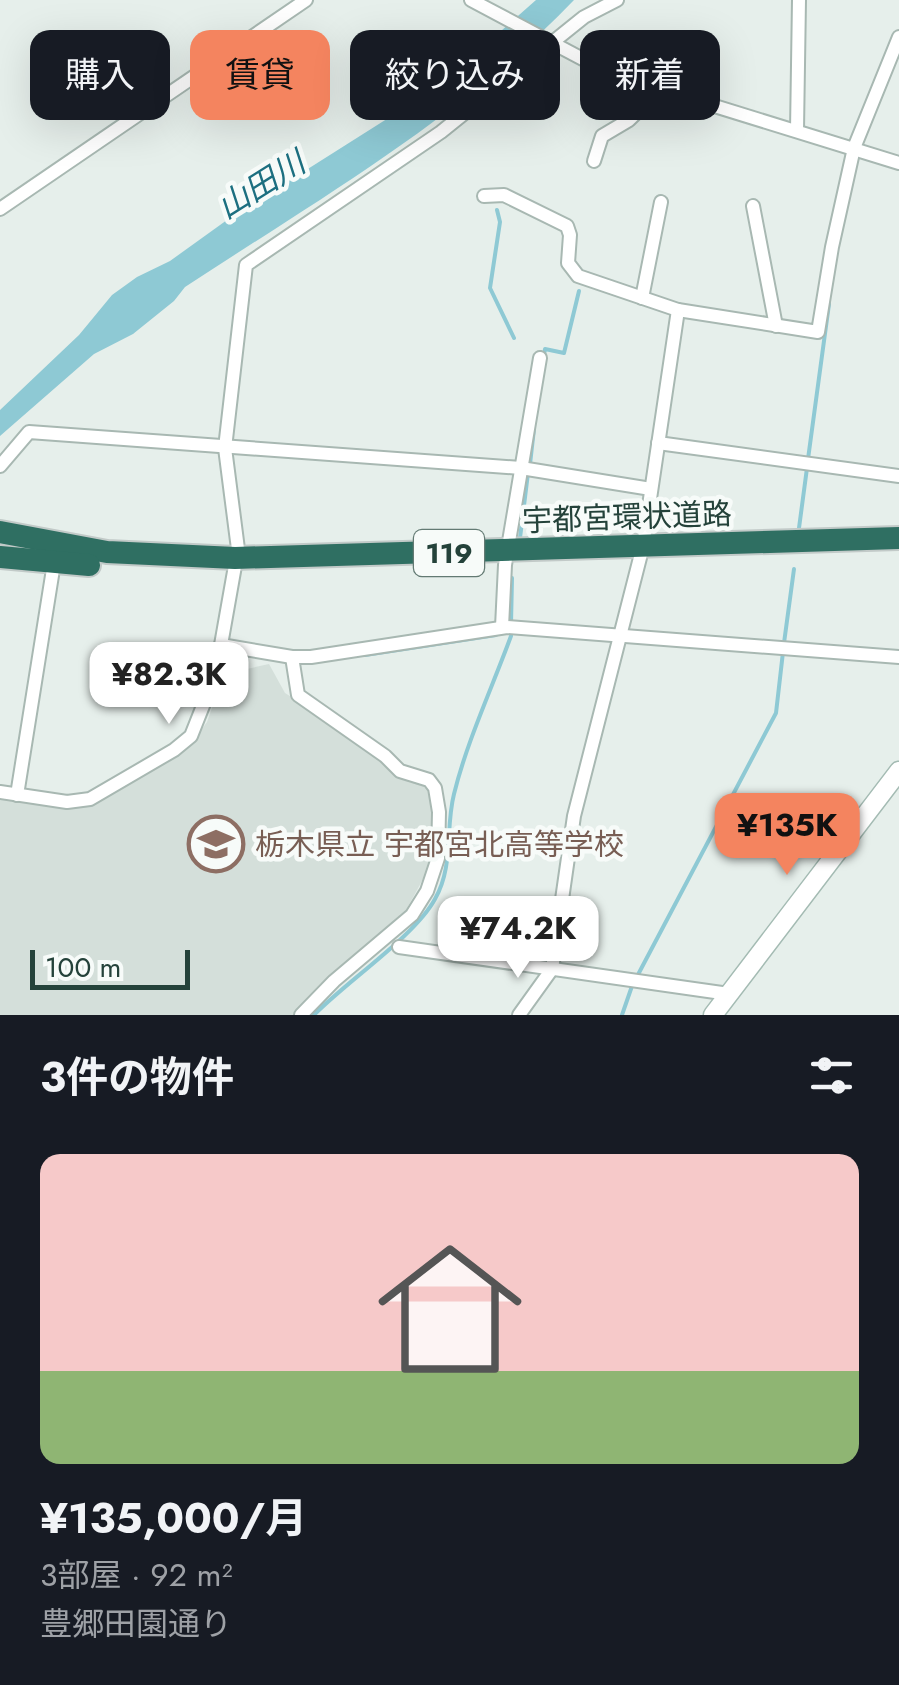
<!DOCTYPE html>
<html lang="ja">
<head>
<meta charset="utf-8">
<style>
  :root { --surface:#171b24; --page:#242831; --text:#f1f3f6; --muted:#9ea1a6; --line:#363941; --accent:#f4845f }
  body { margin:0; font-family:Jost,"Noto Sans JP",sans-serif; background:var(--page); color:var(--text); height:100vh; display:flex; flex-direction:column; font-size:38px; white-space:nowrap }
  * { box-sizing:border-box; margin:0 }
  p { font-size:32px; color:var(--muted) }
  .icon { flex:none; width:55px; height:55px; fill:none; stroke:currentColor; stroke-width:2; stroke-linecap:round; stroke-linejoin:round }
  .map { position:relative; height:1015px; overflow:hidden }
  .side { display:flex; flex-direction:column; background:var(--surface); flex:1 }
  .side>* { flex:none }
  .hud { position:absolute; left:30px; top:30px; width:840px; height:90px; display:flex; gap:20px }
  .scale { position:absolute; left:30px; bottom:25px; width:160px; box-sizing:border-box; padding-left:10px; border:5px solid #24423a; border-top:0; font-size:28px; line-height:35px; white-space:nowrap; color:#24423a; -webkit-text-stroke:8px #f7fbf9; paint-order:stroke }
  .price { position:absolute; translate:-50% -85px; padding:0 22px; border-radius:20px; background:#fff; color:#222; font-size:32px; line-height:65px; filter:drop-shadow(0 2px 5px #0008) }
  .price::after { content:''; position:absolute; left:50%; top:60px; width:30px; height:22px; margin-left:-15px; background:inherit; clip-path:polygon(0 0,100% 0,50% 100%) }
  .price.on { background:var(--accent); color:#111 }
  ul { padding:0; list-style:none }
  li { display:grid; align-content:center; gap:20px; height:530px; padding:0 40px }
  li+li { border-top:2px solid var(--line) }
  li span { display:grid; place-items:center; height:310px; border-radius:20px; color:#555 }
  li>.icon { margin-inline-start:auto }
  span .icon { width:180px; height:180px; fill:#fffc; stroke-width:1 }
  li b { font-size:42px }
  h2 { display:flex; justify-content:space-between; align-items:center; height:120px; padding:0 40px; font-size:42px }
  .tag { padding:0 35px; border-radius:20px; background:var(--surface); box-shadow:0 10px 40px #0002; font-size:35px; line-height:90px }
  .tag.on { background:var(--accent); color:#111 }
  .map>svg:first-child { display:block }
  .built { fill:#d4dfda }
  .water { fill:#8ec9d4 }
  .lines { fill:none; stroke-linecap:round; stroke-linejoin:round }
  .stream { stroke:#8ec9d4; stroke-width:4 }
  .street-casing { stroke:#a8b8b2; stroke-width:16 }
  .secondary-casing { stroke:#a4bbb3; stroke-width:21 }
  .highway-casing { stroke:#c2cac8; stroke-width:26 }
  .street { stroke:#fff; stroke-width:12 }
  .secondary { stroke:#fff; stroke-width:18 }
  .highway { stroke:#2f6f62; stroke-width:22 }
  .labels { text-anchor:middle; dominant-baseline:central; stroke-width:9; stroke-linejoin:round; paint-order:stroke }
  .shield { fill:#f7fbf9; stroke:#637a73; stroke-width:2.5 }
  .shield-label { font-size:28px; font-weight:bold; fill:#24423a }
  .street-label { font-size:30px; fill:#24423a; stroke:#f7fbf9 }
  .education-label { font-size:30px; fill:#785e54; stroke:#f7fbf9; text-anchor:start }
  .water-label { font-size:32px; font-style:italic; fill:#1c6f80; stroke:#f7fbf9 }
</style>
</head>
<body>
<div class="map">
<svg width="899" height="1015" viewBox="0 0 899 1015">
  <rect width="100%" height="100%" fill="#e6efeb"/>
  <polygon class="built" points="269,664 285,693 372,748 409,782 430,786 435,820 429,868 405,912 293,1015 0,1015 0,798 53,807 87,805 122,789 189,747 207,722 224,674"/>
  <path class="water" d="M536,0h38c-112,117 -255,199 -389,287l-11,14 -41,33 -39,20 -94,82v-26l79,-75 33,-40 25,-18 33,-16 57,-41 174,-110 82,-63z"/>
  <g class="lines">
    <g class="stream">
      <polyline points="497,210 500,222 490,288 514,338"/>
      <polyline points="544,355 545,349 564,353 579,291"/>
      <polyline points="808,459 829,304"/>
      <polyline points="530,464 534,429"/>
      <polyline points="799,528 807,468"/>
      <polyline points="520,538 528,473"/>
      <polyline points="511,624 512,578"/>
      <polyline points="784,643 794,569"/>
      <polyline points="365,655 496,635"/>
      <path d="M314,1015c33,-34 101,-79 121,-116 19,-33 10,-70 19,-105 13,-53 38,-106 57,-158"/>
      <polyline points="622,1015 632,986 776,713 783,652"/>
    </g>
    <g class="street-casing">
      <g id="street">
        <polyline points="471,0 611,74 899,163"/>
        <polyline points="797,130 799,0"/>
        <polyline points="594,161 602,136 629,120 661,89"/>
        <polyline points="484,196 504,195 567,226 570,235 568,263 578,276 678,310"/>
        <polyline points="753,206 776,326"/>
        <polyline points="0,209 306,0"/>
        <polyline points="642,298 661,202"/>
        <polyline points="658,443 899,476"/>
        <polyline points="0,466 29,432 521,468 651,489"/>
        <polyline points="502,627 505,565 540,358"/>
        <polyline points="221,645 292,657 311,657 507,627 899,657"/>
        <polyline points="292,657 298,695 385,756 400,771 429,780 435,788 439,812 438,858 427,891 412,915 334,981 301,1015"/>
        <polyline points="0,792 67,802 90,799 174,750 191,736 216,673 238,549 225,448 246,265 441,132 584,17 617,0"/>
        <polyline points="17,795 54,563"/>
        <polyline points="399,947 729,994"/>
        <polyline points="519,1015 552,969 574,816 643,546 678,310 818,332 832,247 854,148 899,37"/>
      </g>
    </g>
    <g class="secondary-casing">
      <polyline id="secondary" points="713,1015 899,771"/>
    </g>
    <g class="highway-casing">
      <g id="highway">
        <polyline points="0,532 107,552 235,558 899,538"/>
        <polyline points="0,557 89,565"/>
      </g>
    </g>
    <use href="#street" class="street"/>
    <use href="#secondary" class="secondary"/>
    <use href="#highway" class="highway"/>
  </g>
  <defs>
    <g id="school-ring" transform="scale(2.875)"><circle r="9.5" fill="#f7fbf9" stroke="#8d6e63" stroke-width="1.5"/><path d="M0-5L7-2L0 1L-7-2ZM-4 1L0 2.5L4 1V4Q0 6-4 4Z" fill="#8d6e63"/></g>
  </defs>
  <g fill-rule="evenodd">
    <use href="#school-ring" x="216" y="844"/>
  </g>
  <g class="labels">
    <rect class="shield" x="414" y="530" width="70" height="46" rx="8"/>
    <g class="shield-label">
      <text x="449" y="553">119</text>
    </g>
    <g class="street-label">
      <text transform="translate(627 517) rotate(-2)">宇都宮環状道路</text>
    </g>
    <g class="education-label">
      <text x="255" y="844">栃木県立 宇都宮北高等学校</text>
    </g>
    <g class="water-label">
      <text transform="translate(261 185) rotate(-32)">山田川</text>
    </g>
  </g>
</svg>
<div class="scale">100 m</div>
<b class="price" style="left:169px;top:727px">¥82.3K</b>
<b class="price on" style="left:787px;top:878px">¥135K</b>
<b class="price" style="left:518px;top:981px">¥74.2K</b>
<div class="hud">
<a class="tag">購入</a>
<a class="tag on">賃貸</a>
<a class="tag">絞り込み</a>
<a class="tag">新着</a>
</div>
</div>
<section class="side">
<h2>3件の物件<svg class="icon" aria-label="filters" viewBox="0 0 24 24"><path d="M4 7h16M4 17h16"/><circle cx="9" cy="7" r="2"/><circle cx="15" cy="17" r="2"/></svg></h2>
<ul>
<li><span style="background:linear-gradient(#f6c9c9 70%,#8fb573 0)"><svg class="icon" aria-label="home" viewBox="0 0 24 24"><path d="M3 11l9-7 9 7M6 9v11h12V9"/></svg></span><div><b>¥135,000/月</b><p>3部屋 · 92 m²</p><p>豊郷田園通り</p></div></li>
</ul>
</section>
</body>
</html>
